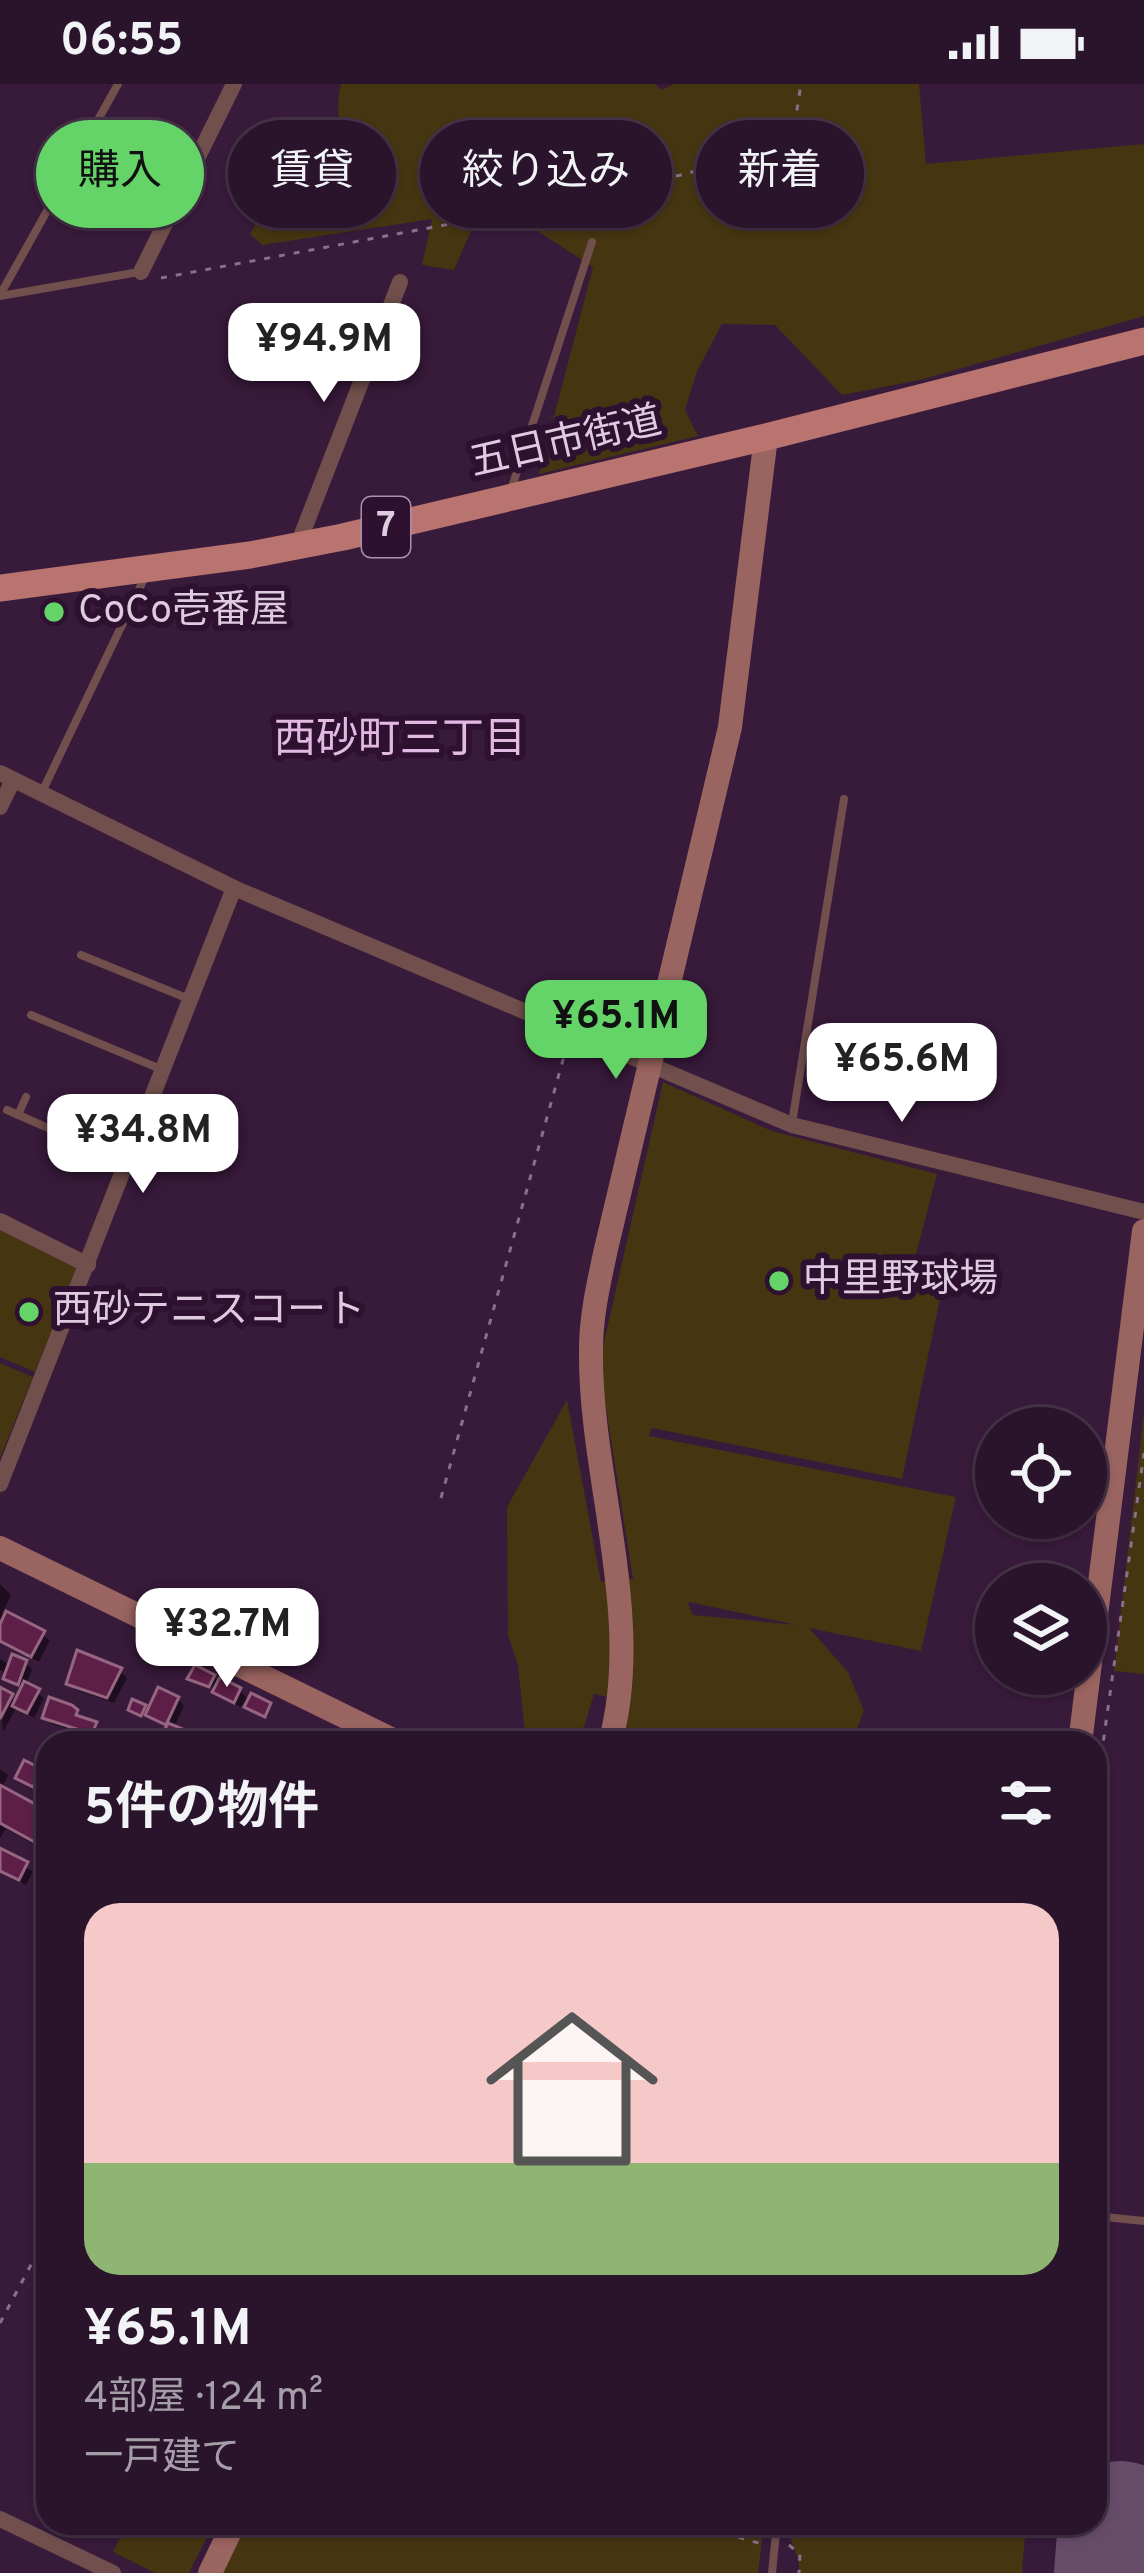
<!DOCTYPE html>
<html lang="ja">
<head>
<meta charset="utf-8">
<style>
  :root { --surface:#2a142c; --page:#362138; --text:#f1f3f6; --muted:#a59ea9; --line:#463348; --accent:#64d468 }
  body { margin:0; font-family:Overpass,"Noto Sans JP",sans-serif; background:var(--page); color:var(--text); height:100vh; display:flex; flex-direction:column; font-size:45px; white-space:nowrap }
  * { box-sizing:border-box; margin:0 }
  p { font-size:39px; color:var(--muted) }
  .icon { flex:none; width:66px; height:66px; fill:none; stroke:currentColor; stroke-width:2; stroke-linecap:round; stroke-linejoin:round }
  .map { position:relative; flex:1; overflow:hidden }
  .details { position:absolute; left:36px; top:1647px; width:1071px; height:804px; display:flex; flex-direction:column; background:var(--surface); border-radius:36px; box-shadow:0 3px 9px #0004,0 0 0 3px var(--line) }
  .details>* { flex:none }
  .top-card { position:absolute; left:36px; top:36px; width:1074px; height:108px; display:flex; gap:24px }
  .controls { position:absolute; left:975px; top:1323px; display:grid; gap:24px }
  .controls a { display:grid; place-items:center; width:132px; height:132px; border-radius:50%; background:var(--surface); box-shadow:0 3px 9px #0004,0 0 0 3px var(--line); font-size:60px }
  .price { position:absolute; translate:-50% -102px; padding:0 27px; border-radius:24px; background:#fff; color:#222; font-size:39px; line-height:78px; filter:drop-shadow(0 3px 6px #0008) }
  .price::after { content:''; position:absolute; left:50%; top:72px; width:36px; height:27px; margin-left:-18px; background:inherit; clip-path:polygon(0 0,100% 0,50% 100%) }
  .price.selected { background:var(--accent); color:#111 }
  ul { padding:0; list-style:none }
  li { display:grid; align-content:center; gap:24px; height:636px; padding:0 48px }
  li+li { border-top:3px solid var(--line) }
  li span { display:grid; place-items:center; height:372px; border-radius:36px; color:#555 }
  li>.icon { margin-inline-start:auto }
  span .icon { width:216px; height:216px; fill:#fffc; stroke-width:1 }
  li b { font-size:51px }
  h2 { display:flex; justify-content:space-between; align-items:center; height:144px; padding:0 48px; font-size:51px }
  .pill { padding:0 42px; border-radius:54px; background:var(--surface); box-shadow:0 3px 9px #0004,0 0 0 3px var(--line); font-size:42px; line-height:108px }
  .pill.selected { background:var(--accent); color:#111 }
  .status { display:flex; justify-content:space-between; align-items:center; height:84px; padding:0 60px; background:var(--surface); direction:ltr }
  .status svg { height:33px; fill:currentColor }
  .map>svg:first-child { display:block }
  .green { fill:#453511; fill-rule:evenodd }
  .shadow { fill:#0007 }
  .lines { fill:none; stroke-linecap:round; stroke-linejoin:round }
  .runway { stroke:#664c69; stroke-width:126 }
  .building { fill:#5d1e47; stroke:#966681; stroke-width:3 }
  .path { stroke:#89708b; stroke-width:3; stroke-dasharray:6 9; stroke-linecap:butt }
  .lane { stroke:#714f4c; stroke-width:8 }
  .street { stroke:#714f4c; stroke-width:16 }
  .secondary { stroke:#9a6460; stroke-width:24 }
  .primary { stroke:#b9746f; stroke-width:27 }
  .poi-dot { fill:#64d468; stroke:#2e1031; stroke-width:4.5 }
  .labels { text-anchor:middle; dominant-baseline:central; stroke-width:12; stroke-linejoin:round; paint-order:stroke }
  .shield { fill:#2e1031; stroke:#a993ac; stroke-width:3 }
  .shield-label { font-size:36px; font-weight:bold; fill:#decbe0 }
  .street-label { font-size:39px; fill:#decbe0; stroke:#2e1031 }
  .poi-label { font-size:39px; fill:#decbe0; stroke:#2e1031; text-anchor:start }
  .neighbourhood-label { font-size:42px; fill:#e1b9e3; stroke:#2e1031 }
</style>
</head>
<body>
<div class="status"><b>06:55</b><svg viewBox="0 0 49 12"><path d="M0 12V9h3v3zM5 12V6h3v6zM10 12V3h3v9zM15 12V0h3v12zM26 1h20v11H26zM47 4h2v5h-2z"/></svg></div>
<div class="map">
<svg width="1144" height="2489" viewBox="0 0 1144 2489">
  <rect width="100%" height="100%" fill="#381a3b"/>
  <g class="green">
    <path d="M341,0h314l6,6 13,-6h245l7,80 218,-20v172l-224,64 -78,15 -67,-70 -53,-1 -25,47 -12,39 13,26 -159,38 54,-207 -71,-46 -51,10 -17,39 -32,-5 10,-46 -170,26 -12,-11 46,-81 40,-7c6,-22 -1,-40 5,-62z"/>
    <path d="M663,998l109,49 165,43 -23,88 32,9 -44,208 -250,-51 -3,8 307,61 -35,154 -112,-23 39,44 16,39 -13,32h-233l8,-43 -32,-6 -15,49h-53l-8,-78 -10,-30 -1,-128 60,-107 34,182 32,-3 -34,-215zM688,1519l1,-1 108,23 -104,-10z"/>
    <polygon points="0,1144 77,1183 35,1288 0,1273"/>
    <polygon points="0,1279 33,1293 0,1374"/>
    <polygon points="1144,1329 1144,1590 1114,1587"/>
    <polygon points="128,2439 214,2439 189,2489 155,2489 113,2468"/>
    <polygon points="244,2439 764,2439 758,2489 220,2489"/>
    <path d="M790,2439h236l-4,50h-223c2,-19 -12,-30 -9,-50z"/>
  </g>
  <g class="shadow">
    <polygon points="0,1500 11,1511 2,1529 50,1556 39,1578 0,1557"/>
    <polygon points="0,1575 11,1582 25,1579 32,1585 26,1601 44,1614 34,1634 17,1622 3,1648 0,1607 17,1618 23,1605 6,1594 8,1589 0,1586"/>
    <polygon points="196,1585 240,1607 250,1617 270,1622 268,1633 244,1618 241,1623 223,1614 217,1605 193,1597"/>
    <polygon points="120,1587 127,1594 114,1619 76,1606 69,1599"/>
    <polygon points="178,1615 184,1622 173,1645 202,1659 162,1659 169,1644 146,1628 144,1633 134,1628 144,1623 149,1628"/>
    <polygon points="76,1628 102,1647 99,1655 52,1640 45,1633"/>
    <polygon points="0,1685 8,1691 1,1705 48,1731 48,1768 6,1745 0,1754"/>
    <polygon points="41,1688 47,1694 41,1707 19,1693"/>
    <polygon points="0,1767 33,1788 26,1801 0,1787"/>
  </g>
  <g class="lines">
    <polyline class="runway" points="1117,2489 1121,2440"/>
  </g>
  <g class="building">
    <polygon points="6,1527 45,1547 31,1573 0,1557 0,1540"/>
    <polygon points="77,1566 122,1584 107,1614 66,1600"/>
    <polygon points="12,1570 27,1576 18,1601 3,1595"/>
    <polygon points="195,1581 215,1591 209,1603 187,1595"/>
    <polygon points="220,1593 241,1604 234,1619 212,1608"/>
    <polygon points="24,1597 40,1605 27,1629 12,1622"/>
    <polygon points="0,1603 13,1610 0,1635"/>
    <polygon points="158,1603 179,1613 166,1641 145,1631"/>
    <polygon points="251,1609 271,1619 265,1633 244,1623"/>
    <polygon points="49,1613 72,1621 78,1626 76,1631 97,1638 92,1650 42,1634"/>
    <polygon points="132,1615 146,1621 141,1632 128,1626"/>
    <polygon points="168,1639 183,1645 209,1659 158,1659"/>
    <polygon points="24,1676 42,1685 33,1703 15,1694"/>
    <polygon points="0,1701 48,1727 48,1743 38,1760 0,1739"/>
    <polygon points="0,1764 28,1778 19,1796 0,1787"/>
  </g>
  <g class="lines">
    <g class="path">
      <polyline points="161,194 584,115 757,72 793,51 801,0"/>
      <polyline points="441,1414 566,965"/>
      <polyline points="1095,1716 1144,1369"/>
      <polyline points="0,2239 48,2149"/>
      <polyline points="734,2439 738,2453 762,2460"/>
      <polyline points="789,2461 800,2470 799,2489"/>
    </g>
    <g class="lane">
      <polyline points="0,211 118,0"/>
      <polyline points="0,212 139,188"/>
      <polyline points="511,406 592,158"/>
      <polyline points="42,708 144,495"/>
      <polyline points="81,871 189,915"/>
      <polyline points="31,931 163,986"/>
      <polyline points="7,1026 126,1078"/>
      <polyline points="18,1031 26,1013"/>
      <polyline points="792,1039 844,715"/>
      <polyline points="1095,2132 1144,2137"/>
      <polyline points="772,2489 777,2439"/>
    </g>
    <g class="street">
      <polyline points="141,188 234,0"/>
      <polyline points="297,463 400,198"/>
      <polyline points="0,689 234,804 792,1041 1144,1128"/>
      <polyline points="0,723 13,696"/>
      <polyline points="0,1137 88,1181"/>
      <polyline points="0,1400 234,804"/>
      <polyline points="0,2435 113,2489"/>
    </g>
    <g class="secondary">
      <polyline points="0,1464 399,1659"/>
      <path d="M610,1659c35,-126 -21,-268 -19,-394 0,-34 8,-67 15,-100l124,-522 36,-290"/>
      <polyline points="1080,1659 1144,1147"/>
      <polyline points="210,2489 234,2439"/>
    </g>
    <polyline class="primary" points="0,504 250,471 343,453 766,353 1144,257"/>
  </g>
  <g class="poi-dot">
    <circle cx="54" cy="528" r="12"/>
    <circle cx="779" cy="1197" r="12"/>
    <circle cx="29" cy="1228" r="12"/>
  </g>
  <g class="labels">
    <rect class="shield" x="362" y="413" width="48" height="60" rx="9"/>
    <g class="shield-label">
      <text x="386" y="443">7</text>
    </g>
    <g class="street-label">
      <text transform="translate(566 360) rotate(-13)">五日市街道</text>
    </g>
    <g class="poi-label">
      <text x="78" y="528">CoCo壱番屋</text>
      <text x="803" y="1197">中里野球場</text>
      <text x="53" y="1228">西砂テニスコート</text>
    </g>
    <g class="neighbourhood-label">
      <text x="400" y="657">西砂町三丁目</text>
    </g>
  </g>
</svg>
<div class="controls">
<a><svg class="icon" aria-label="locate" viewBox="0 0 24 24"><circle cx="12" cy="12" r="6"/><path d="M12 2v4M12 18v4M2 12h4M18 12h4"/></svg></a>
<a><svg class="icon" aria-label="layers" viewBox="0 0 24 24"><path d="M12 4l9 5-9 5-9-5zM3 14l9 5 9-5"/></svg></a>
</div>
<b class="price" style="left:324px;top:321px">¥94.9M</b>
<b class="price selected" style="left:616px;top:998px">¥65.1M</b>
<b class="price" style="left:902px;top:1041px">¥65.6M</b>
<b class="price" style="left:143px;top:1112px">¥34.8M</b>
<b class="price" style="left:227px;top:1606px">¥32.7M</b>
<div class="top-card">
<a class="pill selected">購入</a>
<a class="pill">賃貸</a>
<a class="pill">絞り込み</a>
<a class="pill">新着</a>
</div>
<section class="details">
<h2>5件の物件<svg class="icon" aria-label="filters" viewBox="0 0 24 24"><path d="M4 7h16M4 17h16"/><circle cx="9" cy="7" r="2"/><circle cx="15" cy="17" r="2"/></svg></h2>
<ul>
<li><span style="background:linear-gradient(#f6c9c9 70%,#8fb573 0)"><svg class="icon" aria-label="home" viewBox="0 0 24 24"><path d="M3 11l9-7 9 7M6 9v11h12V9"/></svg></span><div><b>¥65.1M</b><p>4部屋 · 124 m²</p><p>一戸建て</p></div></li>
</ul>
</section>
</div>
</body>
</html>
